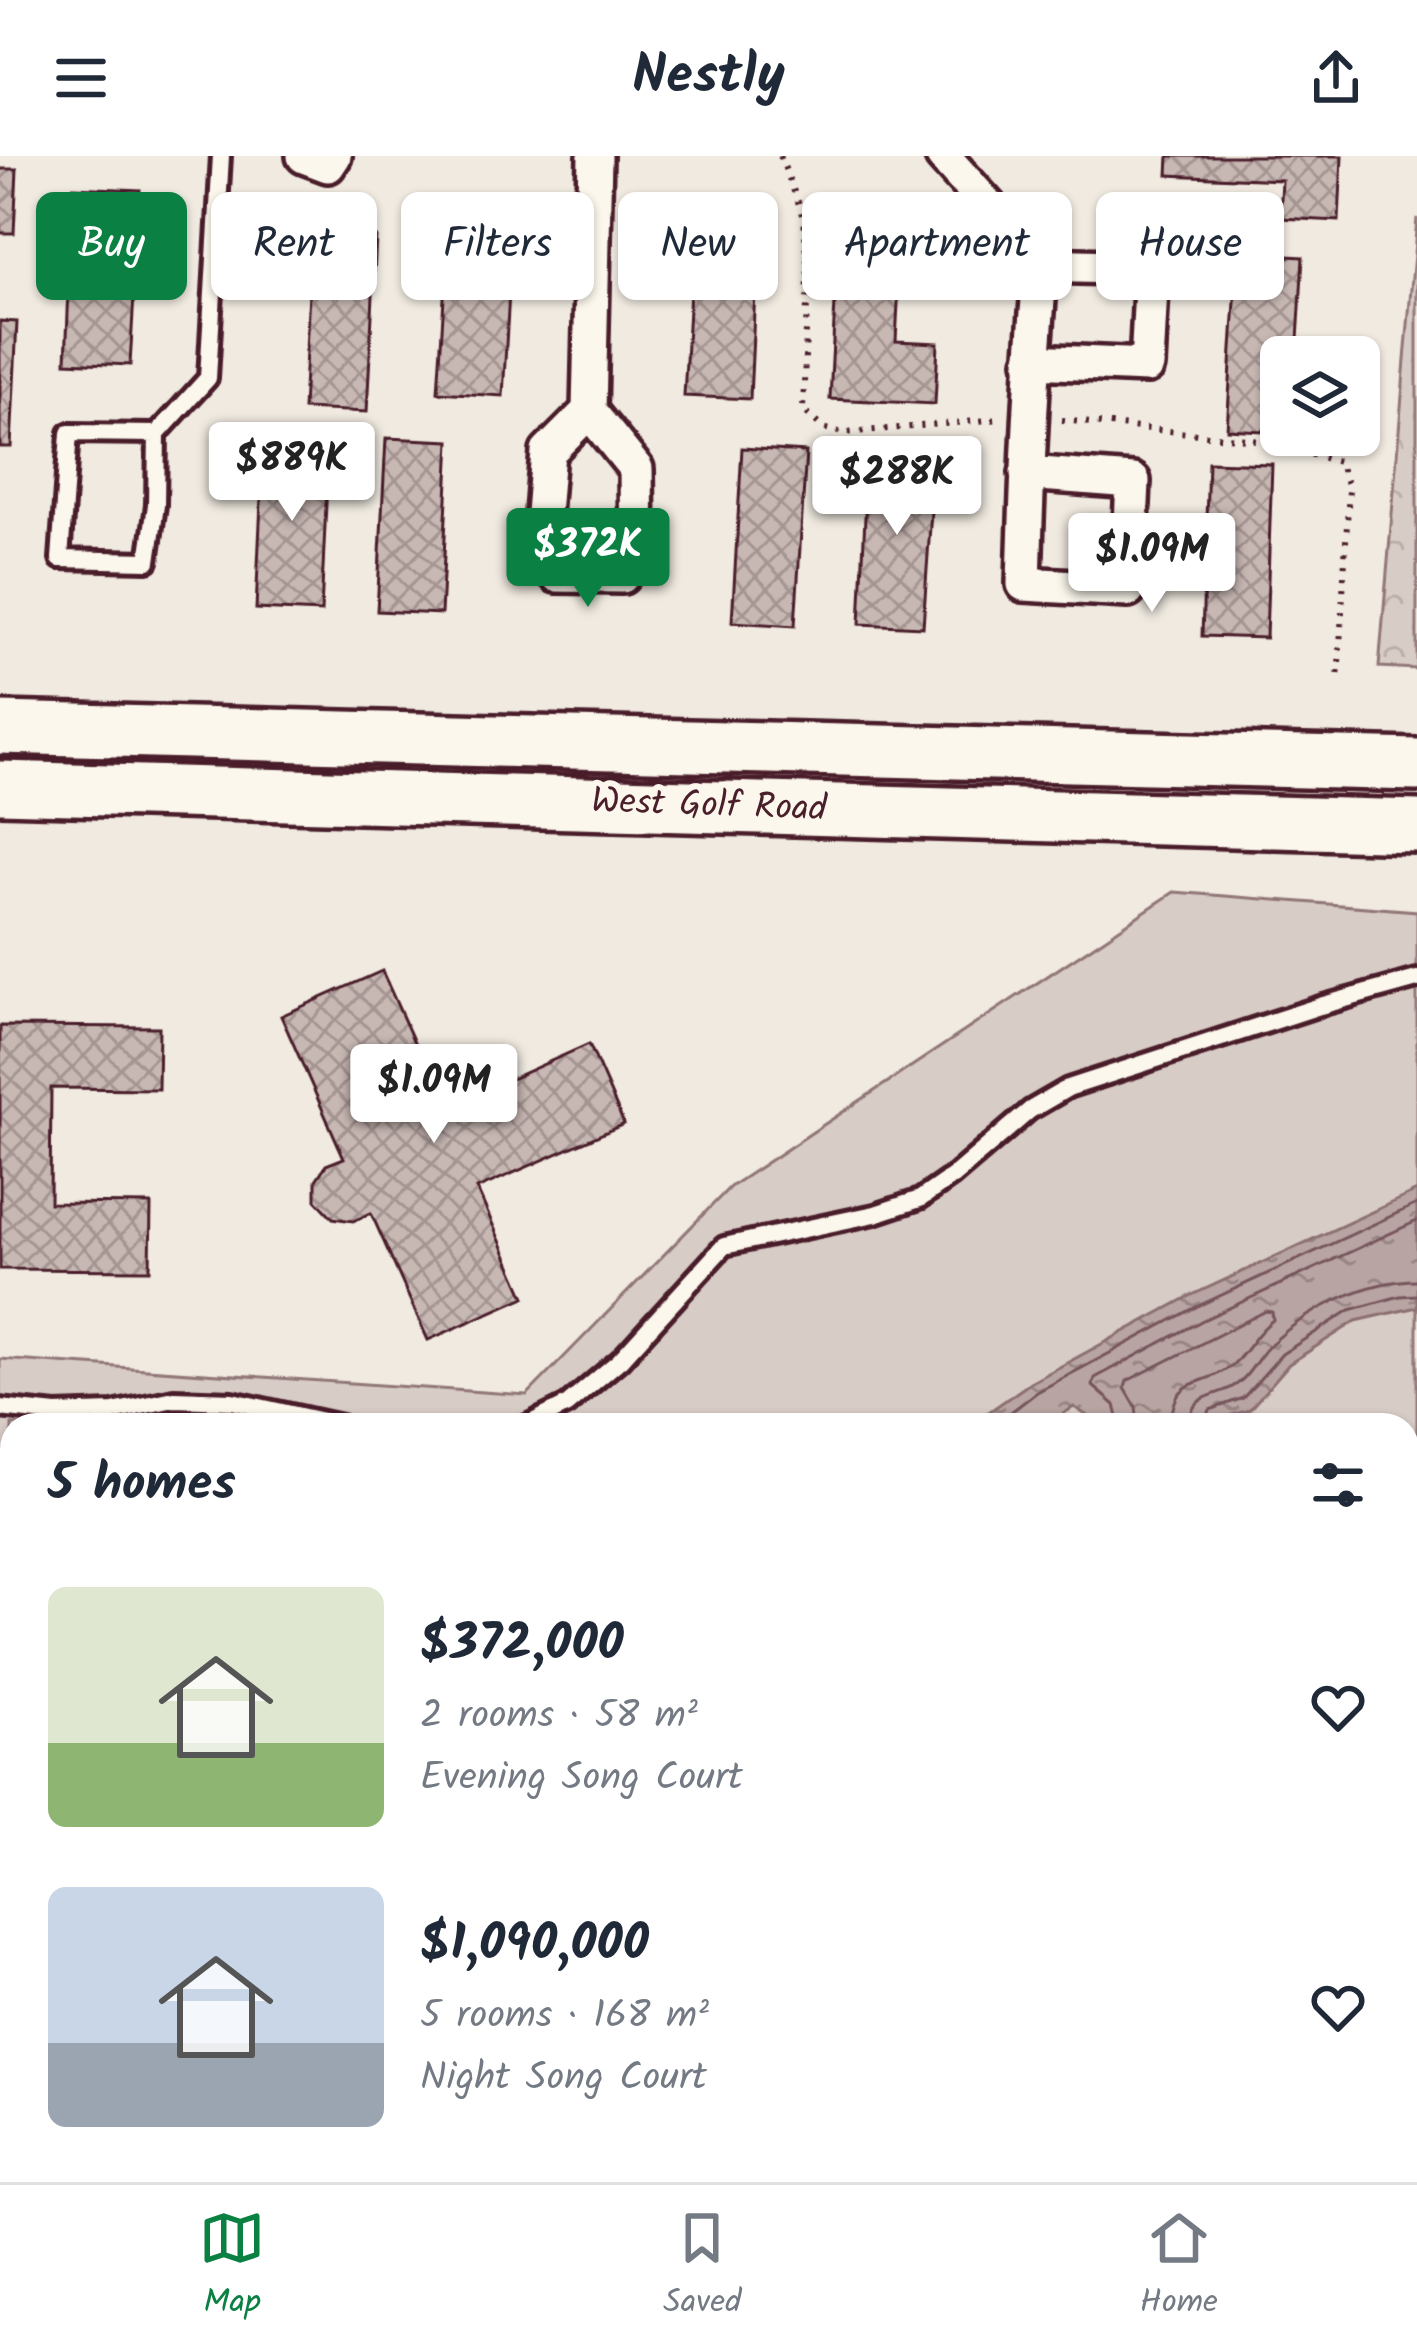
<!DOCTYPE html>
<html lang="en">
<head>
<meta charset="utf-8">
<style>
  :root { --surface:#fff; --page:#f6f6f7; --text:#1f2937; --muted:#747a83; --line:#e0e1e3; --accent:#0b8043 }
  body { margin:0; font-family:Kalam,sans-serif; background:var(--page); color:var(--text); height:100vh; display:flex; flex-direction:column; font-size:45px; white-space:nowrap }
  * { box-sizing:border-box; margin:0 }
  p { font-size:39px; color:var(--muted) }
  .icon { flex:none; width:66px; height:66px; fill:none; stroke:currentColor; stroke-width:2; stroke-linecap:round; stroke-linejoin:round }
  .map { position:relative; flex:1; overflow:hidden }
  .drawer { position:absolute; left:0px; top:1257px; width:1419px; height:771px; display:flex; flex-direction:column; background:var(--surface); border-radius:36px 36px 0 0; box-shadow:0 3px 9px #0004 }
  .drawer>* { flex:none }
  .banner { position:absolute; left:36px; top:36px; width:1347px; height:108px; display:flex; gap:24px }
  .buttons { position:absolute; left:1260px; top:180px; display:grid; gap:24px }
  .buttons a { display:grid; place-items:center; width:120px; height:120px; border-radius:18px; background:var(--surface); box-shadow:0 3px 9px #0004; font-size:60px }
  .price { position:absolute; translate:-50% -102px; padding:0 27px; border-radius:12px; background:#fff; color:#222; font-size:39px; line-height:78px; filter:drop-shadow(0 3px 6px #0008) }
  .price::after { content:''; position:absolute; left:50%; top:72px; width:36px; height:27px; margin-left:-18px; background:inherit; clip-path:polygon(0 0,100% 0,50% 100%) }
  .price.on { background:var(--accent); color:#fff }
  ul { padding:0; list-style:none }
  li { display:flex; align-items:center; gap:36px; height:300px; padding:0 48px }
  li span { display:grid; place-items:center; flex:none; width:336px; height:240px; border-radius:18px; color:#555 }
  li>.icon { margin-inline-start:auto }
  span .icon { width:144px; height:144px; fill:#fffc; stroke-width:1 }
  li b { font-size:51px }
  h2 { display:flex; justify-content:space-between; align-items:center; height:144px; padding:0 48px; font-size:51px }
  .pill { padding:0 42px; border-radius:18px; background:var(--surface); box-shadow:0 3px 9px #0004; font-size:42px; line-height:108px }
  .pill.on { background:var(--accent); color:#fff }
  header { display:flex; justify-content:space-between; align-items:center; height:156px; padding:0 48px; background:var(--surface); font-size:54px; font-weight:700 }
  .tab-bar { display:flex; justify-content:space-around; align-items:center; height:168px; border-top:3px solid var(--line); background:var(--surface); font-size:33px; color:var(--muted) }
  .tab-bar a { display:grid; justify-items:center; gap:6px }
  .tab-bar .on { color:var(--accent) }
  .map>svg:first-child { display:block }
  .grass { fill:#d8ccc6; stroke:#917678; stroke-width:3; fill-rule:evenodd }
  .park { fill:url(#park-crowns); stroke:#917678; stroke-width:3 }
  .water { fill:url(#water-ripples); stroke:#8c6f72; stroke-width:3 }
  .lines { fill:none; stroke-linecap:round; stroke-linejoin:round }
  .shore { stroke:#76545b; stroke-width:3 }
  .building { fill:url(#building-cross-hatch); stroke:#4a1f2b; stroke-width:3 }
  .service-casing { stroke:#4a1f2b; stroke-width:26 }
  .minor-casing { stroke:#4a1f2b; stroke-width:42 }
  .primary-casing { stroke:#4a1f2b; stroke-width:60 }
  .path { stroke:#4a1f2b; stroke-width:6; stroke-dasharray:3 9; stroke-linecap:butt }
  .service { stroke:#fbf7ec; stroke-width:16 }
  .minor { stroke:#fbf7ec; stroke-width:33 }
  .primary { stroke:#fbf7ec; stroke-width:51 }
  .labels { text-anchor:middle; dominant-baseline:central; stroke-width:12; stroke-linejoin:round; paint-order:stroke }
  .street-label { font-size:36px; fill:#4a1f2b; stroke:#fbf7ec }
</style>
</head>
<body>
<header><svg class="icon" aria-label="menu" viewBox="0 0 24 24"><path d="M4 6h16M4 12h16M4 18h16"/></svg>Nestly<svg class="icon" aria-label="share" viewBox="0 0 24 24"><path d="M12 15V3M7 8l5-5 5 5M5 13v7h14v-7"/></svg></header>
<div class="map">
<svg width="1417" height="2026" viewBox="0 0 1417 2026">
  <defs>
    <pattern id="park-crowns" width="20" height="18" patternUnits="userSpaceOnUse" patternTransform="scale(3)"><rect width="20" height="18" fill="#d8ccc6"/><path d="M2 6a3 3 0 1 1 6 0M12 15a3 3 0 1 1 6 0" fill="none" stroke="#bbafaa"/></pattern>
    <pattern id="water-ripples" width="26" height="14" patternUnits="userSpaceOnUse" patternTransform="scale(3)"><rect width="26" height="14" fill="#b8a4a2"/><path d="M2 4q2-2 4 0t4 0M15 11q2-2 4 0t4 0" fill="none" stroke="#988584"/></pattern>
    <pattern id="building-cross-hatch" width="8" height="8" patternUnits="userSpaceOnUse" patternTransform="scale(3)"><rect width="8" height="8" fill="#c8b8b3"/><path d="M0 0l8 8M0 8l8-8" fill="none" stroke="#a49592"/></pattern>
  </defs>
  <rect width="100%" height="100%" fill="#f0eae0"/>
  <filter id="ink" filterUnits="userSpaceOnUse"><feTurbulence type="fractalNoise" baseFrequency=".00833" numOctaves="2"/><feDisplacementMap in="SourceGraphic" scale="24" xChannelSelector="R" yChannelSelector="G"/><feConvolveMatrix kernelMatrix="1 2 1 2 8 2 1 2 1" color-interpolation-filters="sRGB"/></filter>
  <g filter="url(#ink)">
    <path class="grass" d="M1174,736l243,19v1271h-1417v-823l527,36 203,-208zM12,1269h1395v747h-1395z"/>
    <polygon class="park" points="1417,62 1417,513 1379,511 1381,488"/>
    <g class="water">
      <polygon points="1417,1035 1417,1151 1356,1165 1289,1208 1249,1254 1218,1263 1101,1269 1074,1251 1045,1269 970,1269 1030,1227 1190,1140"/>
      <polygon points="0,1307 12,1313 12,1653 0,1651"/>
    </g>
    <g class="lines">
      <g class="shore">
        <polyline points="994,1269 1037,1236 1196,1151 1417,1048"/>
        <polyline points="1120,1269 1115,1249 1093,1230 1095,1222 1203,1164 1417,1065"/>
        <path d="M1138,1269l-2,-18 -11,-19 2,-7 139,-70 6,1 1,8c-19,13 -28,38 -46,49 -29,19 -54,7 -56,56"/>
        <path d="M1189,1269c2,-37 33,-25 53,-45 11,-11 18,-26 30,-37 37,-34 94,-63 145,-63"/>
        <polyline points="1204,1269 1210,1254 1243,1242 1282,1198 1350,1154 1400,1140 1417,1139"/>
      </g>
    </g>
    <g class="building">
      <polygon points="1169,0 1342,0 1339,65 1280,62 1282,24 1168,19"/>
      <polygon points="0,13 17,13 14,77 0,77"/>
      <polygon points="73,31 140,34 130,209 66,206"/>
      <polygon points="449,64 513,68 503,240 438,236"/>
      <polygon points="694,64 758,68 750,243 684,240"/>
      <polygon points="839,69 902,72 896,185 938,187 935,248 830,243"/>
      <polygon points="312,78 376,81 367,256 303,253"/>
      <polygon points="1238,97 1303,101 1297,201 1281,201 1281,276 1227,273"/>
      <polygon points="0,165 17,166 11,291 0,291"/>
      <polygon points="264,280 329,283 321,456 256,453"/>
      <polygon points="386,282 450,285 441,458 377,455"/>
      <polygon points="742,292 806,296 795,470 732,466"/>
      <polygon points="868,295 935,298 923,471 860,468"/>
      <polygon points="1208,306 1272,308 1266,482 1202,480"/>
      <polygon points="382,815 444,953 589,888 624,968 477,1033 525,1141 428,1184 371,1057 353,1065 333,1062 316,1044 316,1024 326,1009 344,1002 281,860"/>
      <polygon points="0,870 159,871 158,933 51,932 50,1047 151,1048 150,1114 0,1113"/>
    </g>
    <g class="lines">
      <g class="service-casing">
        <g id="service">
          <polyline points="157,278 69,277 60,403 148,405 156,349 157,278 208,222 221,0"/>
          <polyline points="0,1252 56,1258 113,1256 174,1243 232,1245 341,1269"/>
          <polyline points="527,1269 567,1249 620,1204 724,1090 875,1058 920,1043 953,1020 1030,954 1068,932 1320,850 1417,823"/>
          <polyline points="0,1922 12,1924"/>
          <polyline points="494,2016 509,2026"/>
          <polyline points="1057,2016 1069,2026"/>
        </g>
      </g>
      <g class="minor-casing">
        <g id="minor">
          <polyline points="304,0 328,9 334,0"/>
          <polyline points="943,0 1041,109 1152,112 1147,210 1032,205"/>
          <polyline points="589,255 548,296 540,395 557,419 622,420 637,399 636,313 589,255 595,0"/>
          <path d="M1027,317l106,8 -5,109 -104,-6c3,-107 7,-212 17,-319"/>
        </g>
      </g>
      <g class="primary-casing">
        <g id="primary">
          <polyline points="0,572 1417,609"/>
          <polyline points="0,631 1417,670"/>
        </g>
      </g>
      <g class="path">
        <polyline points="780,0 804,61 808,121 803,254 823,272 843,277 1000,263"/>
        <polyline points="1062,264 1256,284 1339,306 1349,333 1338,525"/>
      </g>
      <use href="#service" class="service"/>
      <use href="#minor" class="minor"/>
      <use href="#primary" class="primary"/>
    </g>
  </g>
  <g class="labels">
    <g class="street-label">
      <text transform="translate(709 650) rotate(2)">West Golf Road</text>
    </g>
  </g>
</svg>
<div class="buttons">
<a><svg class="icon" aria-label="layers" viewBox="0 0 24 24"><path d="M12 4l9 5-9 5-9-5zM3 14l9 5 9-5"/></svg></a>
</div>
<b class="price" style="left:292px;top:368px">$889K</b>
<b class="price" style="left:897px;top:382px">$288K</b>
<b class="price on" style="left:588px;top:454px">$372K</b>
<b class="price" style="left:1152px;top:459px">$1.09M</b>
<b class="price" style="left:434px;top:990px">$1.09M</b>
<div class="banner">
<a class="pill on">Buy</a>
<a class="pill">Rent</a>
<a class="pill">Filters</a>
<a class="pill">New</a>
<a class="pill">Apartment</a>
<a class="pill">House</a>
</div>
<section class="drawer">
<h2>5 homes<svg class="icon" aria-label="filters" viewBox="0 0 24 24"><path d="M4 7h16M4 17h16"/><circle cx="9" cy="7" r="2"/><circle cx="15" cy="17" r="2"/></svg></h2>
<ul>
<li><span style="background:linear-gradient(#dfe7d0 65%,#8fb573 0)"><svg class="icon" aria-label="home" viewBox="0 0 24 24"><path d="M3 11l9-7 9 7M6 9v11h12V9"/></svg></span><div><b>$372,000</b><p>2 rooms · 58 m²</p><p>Evening Song Court</p></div><svg class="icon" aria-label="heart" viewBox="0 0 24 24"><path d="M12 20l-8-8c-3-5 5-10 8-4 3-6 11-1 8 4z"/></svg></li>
<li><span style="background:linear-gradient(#c9d6e8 65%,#9aa5b1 0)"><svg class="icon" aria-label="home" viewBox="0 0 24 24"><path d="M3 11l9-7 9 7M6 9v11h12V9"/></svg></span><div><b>$1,090,000</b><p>5 rooms · 168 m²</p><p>Night Song Court</p></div><svg class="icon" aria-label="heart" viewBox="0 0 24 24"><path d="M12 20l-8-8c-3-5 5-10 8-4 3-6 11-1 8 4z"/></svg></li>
</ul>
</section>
</div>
<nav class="tab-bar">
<a class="on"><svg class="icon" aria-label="map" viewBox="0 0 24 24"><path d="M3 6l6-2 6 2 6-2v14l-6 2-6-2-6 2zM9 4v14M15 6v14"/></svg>Map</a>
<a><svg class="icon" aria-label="saved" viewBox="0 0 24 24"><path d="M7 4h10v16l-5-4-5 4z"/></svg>Saved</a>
<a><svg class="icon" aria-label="home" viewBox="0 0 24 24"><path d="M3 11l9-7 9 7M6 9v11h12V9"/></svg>Home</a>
</nav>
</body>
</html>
